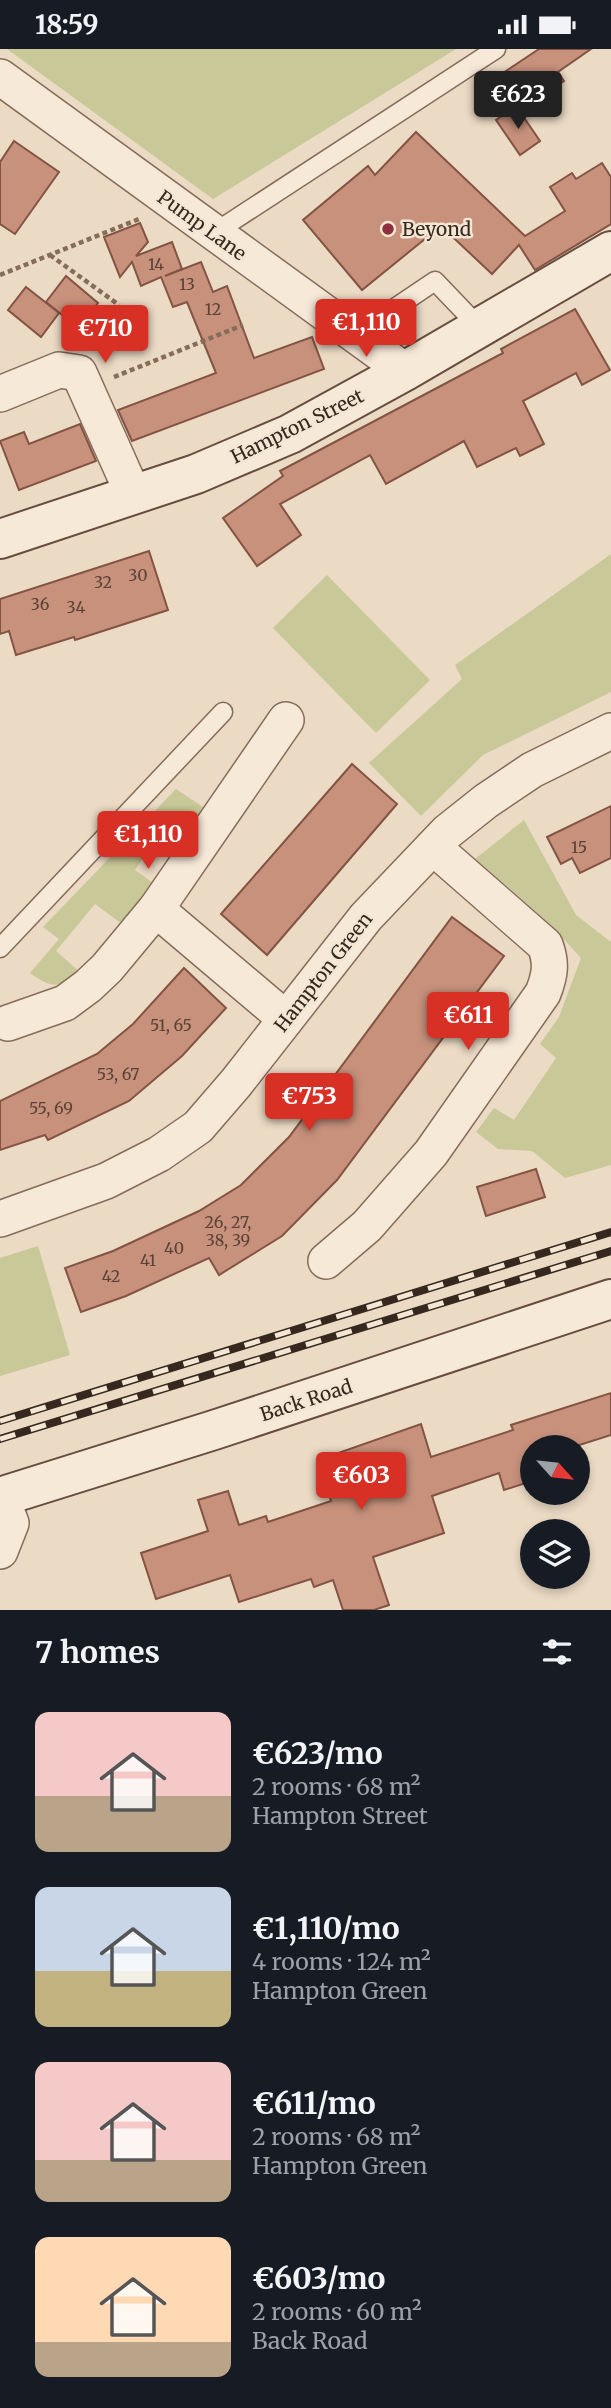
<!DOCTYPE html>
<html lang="en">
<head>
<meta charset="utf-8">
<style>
  :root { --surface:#171b24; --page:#242831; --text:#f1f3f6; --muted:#9ea1a6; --accent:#d93025 }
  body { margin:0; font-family:Merriweather,serif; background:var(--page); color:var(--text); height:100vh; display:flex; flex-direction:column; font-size:26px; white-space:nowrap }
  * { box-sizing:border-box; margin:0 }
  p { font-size:23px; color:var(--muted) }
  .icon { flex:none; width:38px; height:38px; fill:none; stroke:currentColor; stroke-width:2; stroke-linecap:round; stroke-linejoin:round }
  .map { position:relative; height:1561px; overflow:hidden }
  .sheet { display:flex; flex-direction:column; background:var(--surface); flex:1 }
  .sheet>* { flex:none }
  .needle { width:46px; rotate:117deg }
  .buttons { position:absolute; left:520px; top:1386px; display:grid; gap:14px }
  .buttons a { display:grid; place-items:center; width:70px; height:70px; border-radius:50%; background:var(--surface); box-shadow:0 4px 10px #0003; font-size:35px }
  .price { position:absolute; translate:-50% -60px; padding:0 16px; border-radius:7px; background:var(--accent); color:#fff; font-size:23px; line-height:46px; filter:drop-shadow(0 2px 4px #0008) }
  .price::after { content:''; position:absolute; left:50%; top:42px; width:21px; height:16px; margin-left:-10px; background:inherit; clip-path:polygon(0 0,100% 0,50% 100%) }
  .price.active { background:#222; color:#fff }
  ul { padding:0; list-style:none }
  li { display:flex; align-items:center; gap:21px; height:175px; padding:0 35px }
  li span { display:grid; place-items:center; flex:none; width:196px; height:140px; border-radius:14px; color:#555 }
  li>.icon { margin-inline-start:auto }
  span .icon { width:84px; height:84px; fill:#fffc; stroke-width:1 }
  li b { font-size:30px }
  h2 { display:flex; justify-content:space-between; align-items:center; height:84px; padding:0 35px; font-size:30px }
  .status { display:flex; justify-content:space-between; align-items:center; height:49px; padding:0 35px; background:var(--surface); direction:ltr }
  .status svg { height:19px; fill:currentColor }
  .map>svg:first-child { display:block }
  .green { fill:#c9c898 }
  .building { fill:#c7917c; stroke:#835343; stroke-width:2 }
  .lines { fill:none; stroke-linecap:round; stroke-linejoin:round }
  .lane-casing { stroke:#856c5b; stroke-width:21 }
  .street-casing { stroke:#856c5b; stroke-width:38 }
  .secondary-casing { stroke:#674d3f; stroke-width:42 }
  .path { stroke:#856c5b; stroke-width:4.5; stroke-dasharray:5 3.5; stroke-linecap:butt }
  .lane { stroke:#f7e9d7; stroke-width:18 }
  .street { stroke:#f7e9d7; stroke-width:35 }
  .secondary { stroke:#f7e9d7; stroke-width:38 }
  .rail-casing { stroke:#36271f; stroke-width:8 }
  .rail { stroke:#f3e6d3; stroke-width:5; stroke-dasharray:16; stroke-linecap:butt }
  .poi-dot { fill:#902f3d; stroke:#f3e6d3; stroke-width:2.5 }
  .labels { text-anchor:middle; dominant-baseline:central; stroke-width:5; stroke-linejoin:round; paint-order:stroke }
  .number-label { font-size:16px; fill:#5a4236 }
  .street-label { font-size:19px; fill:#36271f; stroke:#f3e6d3 }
  .poi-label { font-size:19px; fill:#36271f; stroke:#f3e6d3; text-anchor:start }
</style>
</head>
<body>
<div class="status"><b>18:59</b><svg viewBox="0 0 49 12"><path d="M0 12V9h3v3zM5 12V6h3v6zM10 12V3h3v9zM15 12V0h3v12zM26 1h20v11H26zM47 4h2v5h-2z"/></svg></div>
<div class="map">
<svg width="611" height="1561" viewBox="0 0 611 1561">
  <rect width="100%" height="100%" fill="#ebdac4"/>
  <g class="green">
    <polygon points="7,0 456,0 213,150"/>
    <polygon points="611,505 611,643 483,706 421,767 369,714 462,630 455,616"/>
    <polygon points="327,526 430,631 376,684 273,579"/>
    <path d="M176,740l30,20 -25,36 -21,-13 -25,38 18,13 -31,41 -27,-20 -39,47 25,22c-23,14 -27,17 -51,0l29,-34 -16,-12z"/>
    <polygon points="524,771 576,866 611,893 611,1116 565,1129 532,1102 498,1100 476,1083 494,1059 514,1071 556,1009 540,995 559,968 581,909 550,875 475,810"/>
    <polygon points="38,1197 70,1306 0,1327 0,1209"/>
  </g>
  <g class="building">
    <polygon points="539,0 591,0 558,23 564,32 527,58 503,24"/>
    <polygon points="516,57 540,92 520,106 496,71"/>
    <polygon points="416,83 525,187 565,162 550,138 572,124 576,130 602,114 611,128 611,175 535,221 519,196 492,225 441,177 362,241 303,171 368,117 375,126"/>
    <polygon points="14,92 59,123 15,185 0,175 0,113"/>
    <polygon points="140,174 148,193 136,207 172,193 182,220 165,227 201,213 213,243 227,237 254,309 312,288 324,320 132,392 118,361 216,324 187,253 173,258 161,228 141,237 132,213 120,228 104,188"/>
    <polygon points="66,227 98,254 78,279 46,253"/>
    <polygon points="26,238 59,264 41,288 8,261"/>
    <polygon points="575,260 610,321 582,336 576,324 523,352 544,395 520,407 516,399 477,418 464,392 386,435 370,406 280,455 301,486 257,517 223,469 283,427 280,422 503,304 501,300"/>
    <polygon points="80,375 96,412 19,441 0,392 24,383 29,395"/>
    <polygon points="149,502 168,561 75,591 74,588 16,606 9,582 0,585 0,550"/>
    <polygon points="352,715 397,755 267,906 221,865"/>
    <polygon points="611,757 611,809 580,824 572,809 561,815 547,788"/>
    <polygon points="452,868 504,907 337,1131 282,1187 219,1226 209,1209 126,1247 81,1263 65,1219 113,1202 199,1162 241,1136 289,1088"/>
    <polygon points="184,919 226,959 182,1007 129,1052 48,1091 45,1086 0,1101 0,1052 97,1005 133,975"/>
    <polygon points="536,1120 545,1148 486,1167 477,1138"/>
    <polygon points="611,1344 611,1386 573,1398 532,1398 532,1432 504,1441 499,1424 432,1447 444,1484 373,1508 389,1556 374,1561 343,1561 333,1531 314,1538 311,1530 239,1553 230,1526 156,1550 141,1504 208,1482 198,1451 228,1442 239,1476 266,1467 268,1473 331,1452 318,1411 421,1375 431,1408 513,1381 511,1376"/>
  </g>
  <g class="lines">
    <g class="lane-casing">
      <g id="lane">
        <polyline points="214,184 496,0"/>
        <polyline points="380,269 435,232 480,279"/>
        <polyline points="0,899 223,663"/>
      </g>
    </g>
    <g class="street-casing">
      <g id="street">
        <polyline points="0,28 405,322"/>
        <polyline points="0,345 59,321 79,324 133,445"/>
        <polyline points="156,860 286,970"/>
        <polyline points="8,974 65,954 88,937 107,919 156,860 286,671"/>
        <polyline points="0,1170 106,1132 159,1105 198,1078 236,1034 366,868 447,783 486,752 532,721 611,682"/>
        <path d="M326,1212l41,-35 64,-73 112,-160c7,-18 9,-30 2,-48l-112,-98"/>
        <polyline points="0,1502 11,1474 1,1448"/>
      </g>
    </g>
    <g class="secondary-casing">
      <g id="secondary">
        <polyline points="0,490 196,425 290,385 405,322 611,202"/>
        <polyline points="0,1448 214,1381 611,1250"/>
      </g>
    </g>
    <g class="path">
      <polyline points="50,206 119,256"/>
      <polyline points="0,226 139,170"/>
      <polyline points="114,328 243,276"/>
    </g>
    <use href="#lane" class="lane"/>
    <use href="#street" class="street"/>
    <use href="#secondary" class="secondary"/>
    <g class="rail-casing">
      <g id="rail">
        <polyline points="0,1372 611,1183"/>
        <polyline points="0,1390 611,1202"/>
      </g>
    </g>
    <use href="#rail" class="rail"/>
  </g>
  <circle class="poi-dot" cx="388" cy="180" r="7"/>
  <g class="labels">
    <g class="number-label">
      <text x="156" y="215">14</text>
      <text x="187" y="235">13</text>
      <text x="213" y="260">12</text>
      <text x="138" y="526">30</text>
      <text x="103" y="533">32</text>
      <text x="40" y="555">36</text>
      <text x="76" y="558">34</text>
      <text x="579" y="798">15</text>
      <text x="171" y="976">51, 65</text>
      <text x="118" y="1025">53, 67</text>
      <text x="51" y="1059">55, 69</text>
      <text x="228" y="1173">26, 27,<tspan x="228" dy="18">38, 39</tspan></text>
      <text x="174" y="1199">40</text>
      <text x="148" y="1211">41</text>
      <text x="111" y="1227">42</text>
    </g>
    <g class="street-label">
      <text transform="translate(202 176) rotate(36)">Pump Lane</text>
      <text transform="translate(297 377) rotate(-26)">Hampton Street</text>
      <text transform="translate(323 923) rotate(-52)">Hampton Green</text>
      <text transform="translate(306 1351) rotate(-18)">Back Road</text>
    </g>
    <g class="poi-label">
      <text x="402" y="180">Beyond</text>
    </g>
  </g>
</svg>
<div class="buttons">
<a><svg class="needle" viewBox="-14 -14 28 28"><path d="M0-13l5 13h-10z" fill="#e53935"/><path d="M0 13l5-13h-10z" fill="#9ea1a6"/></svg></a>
<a><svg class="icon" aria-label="layers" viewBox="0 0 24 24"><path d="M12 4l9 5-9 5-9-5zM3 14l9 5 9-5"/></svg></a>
</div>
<b class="price active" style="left:518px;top:82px">€623</b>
<b class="price" style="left:366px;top:310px">€1,110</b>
<b class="price" style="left:105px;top:316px">€710</b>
<b class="price" style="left:148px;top:822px">€1,110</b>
<b class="price" style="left:468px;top:1003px">€611</b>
<b class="price" style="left:309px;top:1084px">€753</b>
<b class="price" style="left:361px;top:1463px">€603</b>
</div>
<section class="sheet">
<h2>7 homes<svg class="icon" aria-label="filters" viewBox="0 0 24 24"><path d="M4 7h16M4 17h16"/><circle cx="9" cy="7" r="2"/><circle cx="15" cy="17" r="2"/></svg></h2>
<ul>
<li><span style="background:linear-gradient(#f6c9c9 60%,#b9a48a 0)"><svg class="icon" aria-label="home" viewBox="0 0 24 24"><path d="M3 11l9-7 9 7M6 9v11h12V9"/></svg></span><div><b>€623/mo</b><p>2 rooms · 68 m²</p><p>Hampton Street</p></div></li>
<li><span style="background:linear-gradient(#c9d6e8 60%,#c2b280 0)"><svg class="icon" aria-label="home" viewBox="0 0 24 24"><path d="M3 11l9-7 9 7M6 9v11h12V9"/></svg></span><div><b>€1,110/mo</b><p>4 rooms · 124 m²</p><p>Hampton Green</p></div></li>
<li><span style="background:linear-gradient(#f6c9c9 70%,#b9a48a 0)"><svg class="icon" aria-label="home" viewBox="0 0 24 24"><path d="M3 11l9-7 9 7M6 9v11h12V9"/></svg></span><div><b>€611/mo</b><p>2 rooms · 68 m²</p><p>Hampton Green</p></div></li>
<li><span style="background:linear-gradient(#ffd9b3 75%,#b9a48a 0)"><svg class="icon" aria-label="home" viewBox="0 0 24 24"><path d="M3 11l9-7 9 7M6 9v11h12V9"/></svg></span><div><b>€603/mo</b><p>2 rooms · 60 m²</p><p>Back Road</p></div></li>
</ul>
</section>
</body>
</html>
